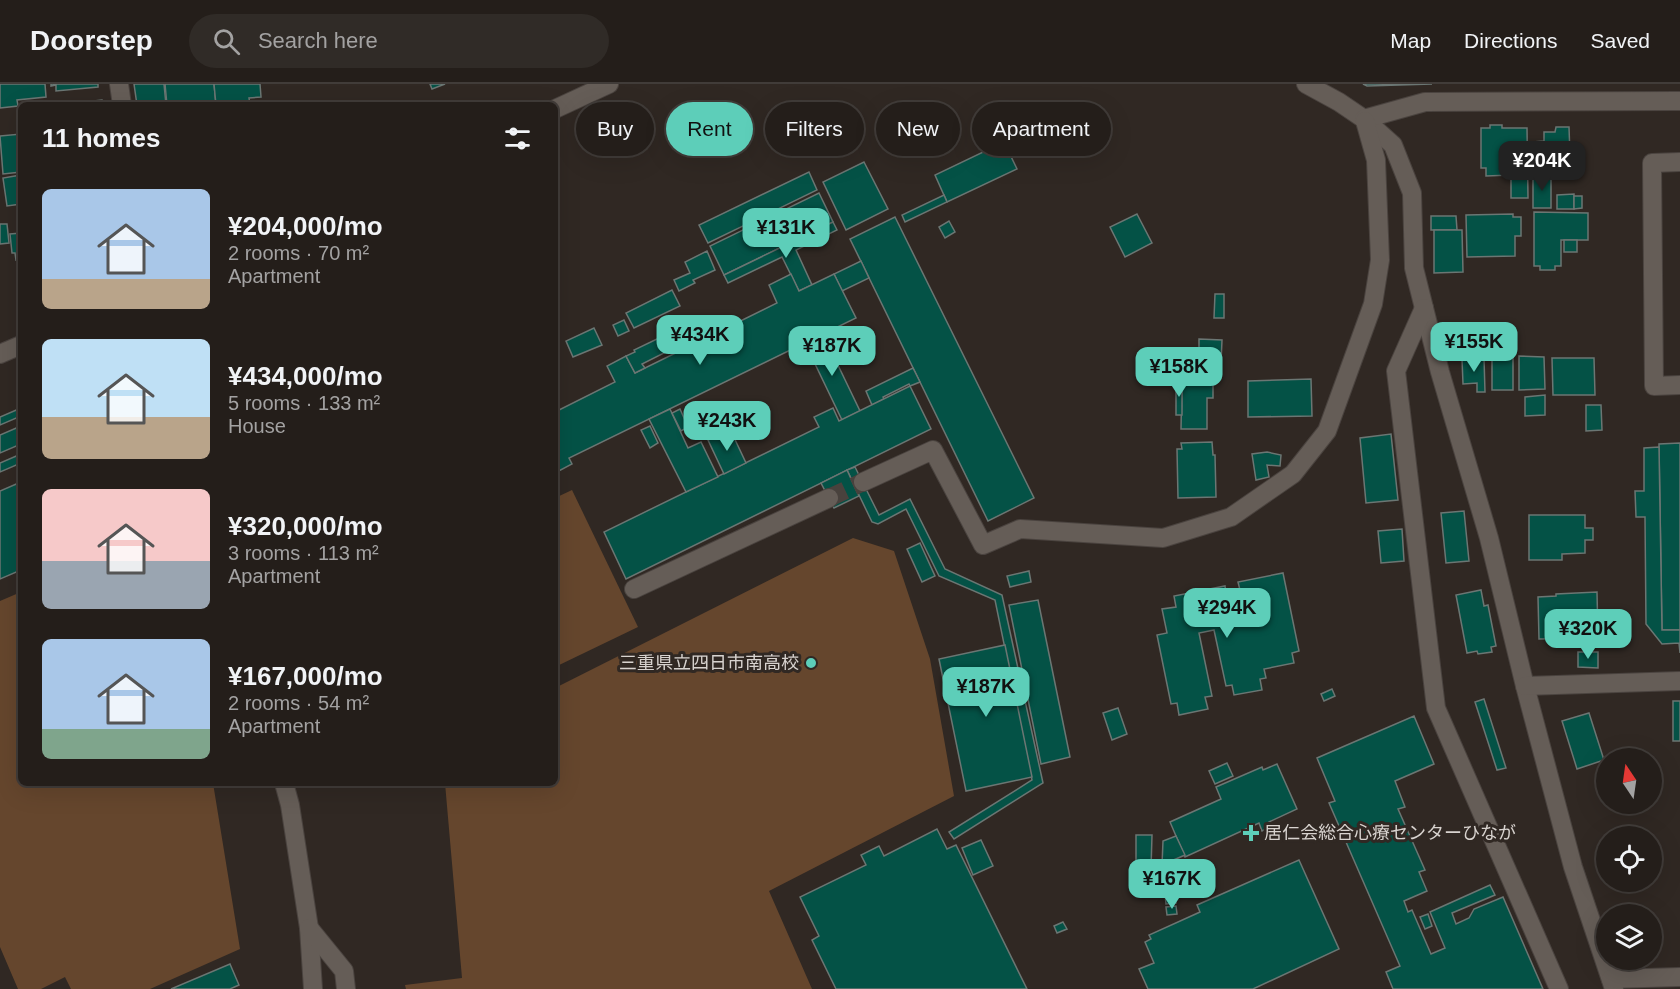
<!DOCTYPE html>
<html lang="en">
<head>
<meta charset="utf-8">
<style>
  :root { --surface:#241e1a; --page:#302b27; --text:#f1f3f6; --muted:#a3a2a2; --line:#413c39; --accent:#5dceb9 }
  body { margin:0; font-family:Helvetica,"Noto Sans JP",sans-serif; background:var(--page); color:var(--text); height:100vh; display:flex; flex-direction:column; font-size:22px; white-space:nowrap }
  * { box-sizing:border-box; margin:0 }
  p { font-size:20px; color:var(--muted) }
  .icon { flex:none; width:33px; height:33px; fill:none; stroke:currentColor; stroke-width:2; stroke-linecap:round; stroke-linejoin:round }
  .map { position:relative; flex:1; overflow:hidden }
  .details { position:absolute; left:18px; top:18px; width:540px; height:684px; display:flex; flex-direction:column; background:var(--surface); border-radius:9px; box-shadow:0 6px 24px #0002,0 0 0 2px var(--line) }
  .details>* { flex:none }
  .hud { position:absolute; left:576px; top:18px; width:570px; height:54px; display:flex; gap:12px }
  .needle { width:39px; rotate:347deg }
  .fabs { position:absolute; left:1596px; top:664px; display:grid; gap:12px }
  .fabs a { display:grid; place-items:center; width:66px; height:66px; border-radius:50%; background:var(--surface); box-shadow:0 6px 24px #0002,0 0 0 2px var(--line); font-size:30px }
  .price { position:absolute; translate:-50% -51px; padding:0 14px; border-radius:12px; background:var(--accent); color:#111; font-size:20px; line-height:39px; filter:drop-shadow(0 2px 3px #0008) }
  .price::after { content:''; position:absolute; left:50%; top:36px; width:18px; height:14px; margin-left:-9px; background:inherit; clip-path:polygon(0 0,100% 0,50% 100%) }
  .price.current { background:#222; color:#fff }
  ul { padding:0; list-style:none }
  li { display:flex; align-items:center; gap:18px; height:150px; padding:0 24px }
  li span { display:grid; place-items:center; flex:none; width:168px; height:120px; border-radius:9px; color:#555 }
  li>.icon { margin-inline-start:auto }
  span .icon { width:72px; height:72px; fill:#fffc; stroke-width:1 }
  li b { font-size:26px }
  h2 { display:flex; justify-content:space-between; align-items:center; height:72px; padding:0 24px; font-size:26px }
  .tag { padding:0 21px; border-radius:27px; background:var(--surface); box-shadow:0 6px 24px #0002,0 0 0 2px var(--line); font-size:21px; line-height:54px }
  .tag.current { background:var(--accent); color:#111 }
  header { display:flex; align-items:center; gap:36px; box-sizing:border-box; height:84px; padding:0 30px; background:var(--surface); border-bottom:2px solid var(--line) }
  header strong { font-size:28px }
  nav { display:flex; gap:33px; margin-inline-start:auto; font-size:21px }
  .search { width:420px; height:54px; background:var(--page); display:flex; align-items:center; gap:15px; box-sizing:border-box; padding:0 21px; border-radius:33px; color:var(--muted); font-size:22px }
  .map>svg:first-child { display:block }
  .green { fill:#65462d }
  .building { fill:#045246; stroke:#6b7673; stroke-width:1.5 }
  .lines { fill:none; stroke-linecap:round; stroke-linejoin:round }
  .minor-tunnel { stroke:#49423d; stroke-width:18; stroke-dasharray:18 9; stroke-linecap:butt }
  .minor-casing { stroke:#4a433f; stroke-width:20 }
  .minor { stroke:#655d57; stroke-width:18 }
  .poi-dot { fill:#5dceb9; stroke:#302823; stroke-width:2 }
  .labels { text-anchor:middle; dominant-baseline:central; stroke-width:6; stroke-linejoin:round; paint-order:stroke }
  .poi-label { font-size:18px; fill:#d8d3cf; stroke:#302823; text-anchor:end }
</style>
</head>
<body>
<header>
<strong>Doorstep</strong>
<div class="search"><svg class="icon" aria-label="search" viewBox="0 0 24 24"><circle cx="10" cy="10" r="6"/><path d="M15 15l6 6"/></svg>Search here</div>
<nav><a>Map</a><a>Directions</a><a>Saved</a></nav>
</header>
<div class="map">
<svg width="1680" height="905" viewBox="0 0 1680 905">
  <rect width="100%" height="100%" fill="#302823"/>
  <g class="green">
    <polygon points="572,406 638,543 555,583 555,414"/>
    <polygon points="853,454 894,467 930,575 954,712 769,807 812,905 406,905 405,901 462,894 445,699 555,699 555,604"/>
    <polygon points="21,508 21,699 213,699 240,865 150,905 71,905 65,893 41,905 18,905 0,863 0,517"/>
  </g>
  <g class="building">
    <polygon points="0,0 45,0 46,13 17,16 18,22 0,24"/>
    <polygon points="51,0 98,0 98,3 56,7 56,1 51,2"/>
    <polygon points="134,0 164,0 166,21 137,21"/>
    <polygon points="165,0 214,0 216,21 167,21"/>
    <polygon points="214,0 260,0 261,13 249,14 250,21 216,21"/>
    <polygon points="430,0 445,0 432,5"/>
    <polygon points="1363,0 1432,0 1367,2"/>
    <polygon points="102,16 103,21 85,21 85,18"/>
    <polygon points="1490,41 1502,41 1502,44 1527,44 1528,114 1511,114 1511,91 1486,92 1486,84 1481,84 1481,44 1490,44"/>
    <polygon points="1556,43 1569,43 1570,71 1572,71 1573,80 1534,81 1533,58 1544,57 1544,48 1555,48"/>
    <polygon points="21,50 21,88 3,90 0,52"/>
    <polygon points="1004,58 1017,85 947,118 935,91"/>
    <polygon points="864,78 888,125 846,146 823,98"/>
    <polygon points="809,88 817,106 708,159 699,141"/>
    <polygon points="21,91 21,120 7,122 3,94"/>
    <rect x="1533" y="91" width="18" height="33"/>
    <polygon points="819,109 833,138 724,191 710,162"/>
    <polygon points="1574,110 1574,125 1557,125 1557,111"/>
    <polygon points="944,111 947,118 905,138 902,131"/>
    <polygon points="1574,112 1582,112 1582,124 1574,125"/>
    <polygon points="1534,128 1588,129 1588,156 1561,156 1561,182 1555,182 1555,186 1540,186 1540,182 1534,182"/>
    <polygon points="1137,130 1152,159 1125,173 1110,143"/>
    <polygon points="1513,130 1513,133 1521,133 1521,152 1515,152 1515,172 1467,173 1466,131"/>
    <polygon points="1431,132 1456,132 1457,146 1431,146"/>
    <polygon points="895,133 1034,414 988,437 850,155"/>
    <polygon points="949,137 955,148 945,154 939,143"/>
    <polygon points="833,138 837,146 796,166 812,201 799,207 782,173 728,199 724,191"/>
    <polygon points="0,140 7,140 9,159 0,160"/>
    <polygon points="1434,146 1462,146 1463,188 1434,189"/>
    <polygon points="21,149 21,175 16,176 15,169 12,169 10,150"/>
    <rect x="1564" y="156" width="13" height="12"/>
    <polygon points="707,167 715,186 693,196 695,199 679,207 674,196 690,189 685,178"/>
    <polygon points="861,177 869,194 842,207 834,190"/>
    <polygon points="791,190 799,207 834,190 856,234 569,374 572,380 555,389 555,328 615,298 607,282 626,272 635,289 777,219 769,201"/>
    <polygon points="672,206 680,222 634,244 626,229"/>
    <polygon points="1215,210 1224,210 1224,234 1214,234"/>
    <polygon points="624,236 629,247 618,252 613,241"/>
    <polygon points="594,244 602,261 573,273 566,257"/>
    <polygon points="823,250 860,327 842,336 805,259"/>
    <polygon points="659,254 666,268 642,280 645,284 635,289 626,272 635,268 634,266"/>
    <polygon points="1199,255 1222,256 1221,279 1199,278"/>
    <rect x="1492" y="272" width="21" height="34"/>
    <polygon points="1519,272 1544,273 1545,305 1519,306"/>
    <polygon points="1484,274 1485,308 1477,308 1477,299 1463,300 1462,275"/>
    <polygon points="1552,274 1594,274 1595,311 1553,311"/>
    <polygon points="913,284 920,298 910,302 909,300 883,313 884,315 872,321 866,307"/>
    <polygon points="1182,295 1213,295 1213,314 1207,314 1207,345 1181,345"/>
    <polygon points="1311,295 1312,332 1248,333 1248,297"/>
    <rect x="1176" y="296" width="6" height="35"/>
    <polygon points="910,302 931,345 626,495 604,448 819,343 814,333 833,324 839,337"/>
    <polygon points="1545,311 1545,331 1525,332 1525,313"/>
    <polygon points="1586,321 1601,321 1602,346 1586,347"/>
    <polygon points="21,324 21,332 0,341 0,333"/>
    <polygon points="670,325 688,364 701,358 718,393 686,408 649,335"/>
    <polygon points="680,325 688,343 681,347 672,329"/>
    <polygon points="21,342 21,360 0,369 0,351"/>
    <polygon points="650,342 658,359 650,364 641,346"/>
    <polygon points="730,345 746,379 724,390 708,356"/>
    <polygon points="1391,350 1398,416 1366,419 1360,354"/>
    <polygon points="1212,358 1213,371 1215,371 1216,413 1178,414 1177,365 1182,365 1181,359"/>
    <polygon points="1680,359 1680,546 1662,546 1659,360"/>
    <polygon points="1659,363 1662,546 1680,546 1680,569 1679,559 1662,560 1646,540 1645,433 1636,433 1635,407 1644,407 1644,364"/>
    <polygon points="1267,368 1281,371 1280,382 1267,381 1269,393 1256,396 1252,370"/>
    <polygon points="21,370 21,379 0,388 0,379"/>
    <polygon points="855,383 879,431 910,415 945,485 1002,511 1043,699 954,755 949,748 1032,696 995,516 939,492 906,425 878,440 872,438 847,386"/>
    <polygon points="847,386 859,412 834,424 821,399"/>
    <polygon points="21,398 21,486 0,495 0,407"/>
    <polygon points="1464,427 1469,477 1446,479 1441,429"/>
    <polygon points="1529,431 1585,431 1585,444 1593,444 1593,456 1585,456 1585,469 1562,470 1562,476 1529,476"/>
    <polygon points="1402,445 1404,477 1381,479 1378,447"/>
    <polygon points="920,459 935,492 922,498 907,465"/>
    <polygon points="1029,487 1031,498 1010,503 1007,492"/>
    <polygon points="1283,489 1299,567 1292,569 1294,579 1264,585 1266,594 1260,595 1262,606 1234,611 1232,601 1226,602 1214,546 1199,549 1212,612 1205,613 1208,625 1179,631 1177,619 1171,620 1157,551 1167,549 1162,525 1176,523 1174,512 1225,502 1226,510 1240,506 1238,498"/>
    <polygon points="1481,506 1484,522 1488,521 1496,562 1491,563 1492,568 1478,570 1477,567 1467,569 1456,511"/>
    <polygon points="1597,508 1598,554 1539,555 1538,513 1556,512 1556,510"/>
    <polygon points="1038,516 1070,673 1041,680 1009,521"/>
    <polygon points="1005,561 1032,693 966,707 939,575"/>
    <polygon points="1578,568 1598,568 1598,584 1578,583"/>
    <polygon points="1332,605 1335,612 1324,617 1321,610"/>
    <polygon points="1484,615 1506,684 1497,686 1475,618"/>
    <rect x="1673" y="617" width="7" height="40"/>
    <polygon points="1118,624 1127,650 1112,656 1103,629"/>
    <polygon points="1589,629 1604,676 1577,685 1562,637"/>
    <polygon points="1414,632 1434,680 1395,697 1405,723 1398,725 1425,786 1419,788 1427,807 1404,817 1408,828 1412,826 1431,870 1445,864 1430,828 1490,801 1495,811 1452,829 1456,840 1469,834 1474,825 1503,813 1543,905 1393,905 1386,888 1400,882 1329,719 1335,717 1317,674"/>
    <polygon points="1227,679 1233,692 1215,700 1209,687"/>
    <polygon points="1277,680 1297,725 1269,738 1270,743 1262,747 1259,739 1185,773 1170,738 1221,715 1216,703 1262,683 1263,686"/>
    <polygon points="937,745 947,765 956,761 1027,905 836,905 812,856 819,852 800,813 866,781 861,771 879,762 884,772"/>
    <polygon points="1136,751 1152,751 1151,785 1136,784"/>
    <polygon points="1176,752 1185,771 1162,781 1163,757"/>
    <polygon points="981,756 993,782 973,791 962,764"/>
    <polygon points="1299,776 1339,865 1253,905 1148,905 1139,885 1154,879 1145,858 1151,855 1149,851 1200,828 1197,821"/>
    <polygon points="1174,799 1176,819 1166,820 1164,800"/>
    <polygon points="1176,822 1177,830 1167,831 1166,823"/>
    <polygon points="1428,830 1432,842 1425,845 1420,833"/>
    <polygon points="1063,838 1067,845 1057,849 1054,842"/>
    <polygon points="230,880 239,901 230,905 171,905"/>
  </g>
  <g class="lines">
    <polyline class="minor-tunnel" points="829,414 863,398"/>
    <g class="minor-casing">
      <g id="minor">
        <polyline points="119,0 122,21"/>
        <polyline points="1306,0 1339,18 1364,35 1393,61 1412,109 1414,184 1440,288 1489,454 1525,602 1573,783 1614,905"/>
        <polyline points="555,25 609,0"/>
        <polyline points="1364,35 1425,18 1680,17"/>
        <polyline points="1680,78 1652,79 1654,302 1680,301"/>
        <polyline points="1424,224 1396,287 1436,624 1559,905"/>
        <polyline points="0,270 21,261"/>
        <polyline points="863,398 933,366 983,461 1020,445 1163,454 1231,433 1293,390 1327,347 1373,220 1380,176 1376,76 1365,37"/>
        <polyline points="634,505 829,414"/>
        <polyline points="1525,602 1680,597"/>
        <polyline points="284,699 290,721 309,844 313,905"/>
        <polyline points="309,844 344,887 346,905"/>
        <polyline points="1611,895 1680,893"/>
      </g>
    </g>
    <use href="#minor" class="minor"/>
  </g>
  <g class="poi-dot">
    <circle cx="811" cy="579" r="6"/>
    <path d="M1248 740h6v6h6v6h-6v6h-6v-6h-6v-6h6z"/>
  </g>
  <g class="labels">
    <g class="poi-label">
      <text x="799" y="579">三重県立四日市南高校</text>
      <text x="1264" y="749" text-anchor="start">居仁会総合心療センターひなが</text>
    </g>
  </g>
</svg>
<div class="fabs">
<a><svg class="needle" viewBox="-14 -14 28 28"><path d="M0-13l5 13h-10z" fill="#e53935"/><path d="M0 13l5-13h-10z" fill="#a3a2a2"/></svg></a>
<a><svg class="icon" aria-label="locate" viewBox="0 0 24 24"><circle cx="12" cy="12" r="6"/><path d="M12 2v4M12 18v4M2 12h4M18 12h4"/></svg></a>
<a><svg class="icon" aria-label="layers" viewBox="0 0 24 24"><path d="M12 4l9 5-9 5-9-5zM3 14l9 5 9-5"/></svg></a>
</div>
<b class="price current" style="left:1542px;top:108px">¥204K</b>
<b class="price" style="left:786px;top:175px">¥131K</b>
<b class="price" style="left:700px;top:282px">¥434K</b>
<b class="price" style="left:1474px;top:289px">¥155K</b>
<b class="price" style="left:832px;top:293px">¥187K</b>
<b class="price" style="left:1179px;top:314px">¥158K</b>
<b class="price" style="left:727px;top:368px">¥243K</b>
<b class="price" style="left:1227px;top:555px">¥294K</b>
<b class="price" style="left:1588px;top:576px">¥320K</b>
<b class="price" style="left:986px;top:634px">¥187K</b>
<b class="price" style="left:1172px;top:826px">¥167K</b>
<div class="hud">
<a class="tag">Buy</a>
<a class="tag current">Rent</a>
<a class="tag">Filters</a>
<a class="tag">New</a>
<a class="tag">Apartment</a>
</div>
<section class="details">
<h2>11 homes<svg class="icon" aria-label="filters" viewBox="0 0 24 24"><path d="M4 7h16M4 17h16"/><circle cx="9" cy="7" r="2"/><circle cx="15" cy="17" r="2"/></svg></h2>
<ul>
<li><span style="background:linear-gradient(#a9c7e8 75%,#b9a48a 0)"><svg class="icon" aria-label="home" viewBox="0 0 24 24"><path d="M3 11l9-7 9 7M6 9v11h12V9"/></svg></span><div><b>¥204,000/mo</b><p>2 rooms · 70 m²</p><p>Apartment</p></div></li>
<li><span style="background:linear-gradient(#bfe0f5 65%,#b9a48a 0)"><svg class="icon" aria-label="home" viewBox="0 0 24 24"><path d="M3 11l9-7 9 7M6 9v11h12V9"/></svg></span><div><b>¥434,000/mo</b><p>5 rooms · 133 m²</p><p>House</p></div></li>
<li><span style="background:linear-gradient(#f6c9c9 60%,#9aa5b1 0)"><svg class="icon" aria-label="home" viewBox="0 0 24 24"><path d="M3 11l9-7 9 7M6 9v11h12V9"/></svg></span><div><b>¥320,000/mo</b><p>3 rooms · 113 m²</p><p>Apartment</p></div></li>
<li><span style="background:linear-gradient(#a9c7e8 75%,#7fa58c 0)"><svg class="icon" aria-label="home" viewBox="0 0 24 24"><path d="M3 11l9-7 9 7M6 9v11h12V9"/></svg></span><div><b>¥167,000/mo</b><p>2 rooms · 54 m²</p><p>Apartment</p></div></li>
</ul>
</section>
</div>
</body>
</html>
